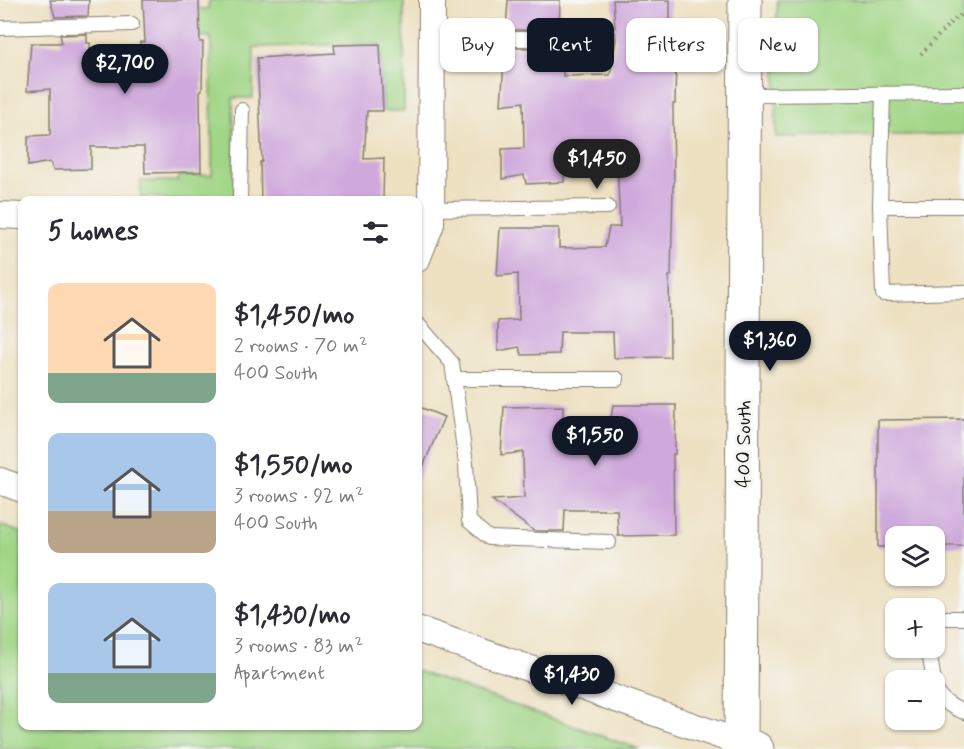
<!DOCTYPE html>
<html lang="en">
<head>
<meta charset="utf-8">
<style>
  :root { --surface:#fff; --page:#f2f2f3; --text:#2b2b33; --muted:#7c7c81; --accent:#111827 }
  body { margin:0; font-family:Mynerve,sans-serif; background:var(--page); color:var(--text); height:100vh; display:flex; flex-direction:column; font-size:22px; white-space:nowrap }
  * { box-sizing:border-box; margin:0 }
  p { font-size:20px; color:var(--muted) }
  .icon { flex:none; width:33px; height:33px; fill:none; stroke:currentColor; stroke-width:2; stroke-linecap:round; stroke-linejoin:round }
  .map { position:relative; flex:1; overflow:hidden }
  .side { position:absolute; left:18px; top:196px; width:404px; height:534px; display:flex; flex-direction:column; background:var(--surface); border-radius:12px; box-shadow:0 2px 4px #0004 }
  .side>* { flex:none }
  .guide { position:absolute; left:440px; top:18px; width:434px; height:54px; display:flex; gap:12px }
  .tools { position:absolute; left:885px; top:526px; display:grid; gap:12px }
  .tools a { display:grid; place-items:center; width:60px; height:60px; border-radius:12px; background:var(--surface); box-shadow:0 2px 4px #0004; font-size:30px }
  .price { position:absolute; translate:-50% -51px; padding:0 14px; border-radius:21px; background:var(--accent); color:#fff; font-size:20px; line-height:39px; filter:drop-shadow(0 2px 3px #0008) }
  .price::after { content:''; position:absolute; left:50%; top:36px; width:18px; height:14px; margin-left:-9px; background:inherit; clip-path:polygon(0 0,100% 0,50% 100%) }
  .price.current { background:#222; color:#fff }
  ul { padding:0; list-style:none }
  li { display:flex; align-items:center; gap:18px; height:150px; padding:0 30px }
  li span { display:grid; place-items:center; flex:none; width:168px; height:120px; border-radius:12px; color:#555 }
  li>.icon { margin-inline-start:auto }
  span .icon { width:72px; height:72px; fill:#fffc; stroke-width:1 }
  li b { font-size:26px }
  h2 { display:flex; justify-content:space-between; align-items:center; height:72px; padding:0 30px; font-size:26px }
  .pill { padding:0 21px; border-radius:12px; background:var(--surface); box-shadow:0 2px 4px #0004; font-size:21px; line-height:54px }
  .pill.current { background:var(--accent); color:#fff }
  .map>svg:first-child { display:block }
  .green { fill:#a1d686; stroke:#5e7951; stroke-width:1.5 }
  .building { fill:#cfa8dc }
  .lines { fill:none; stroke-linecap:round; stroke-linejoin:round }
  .service-casing { stroke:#857e6f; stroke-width:16 }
  .minor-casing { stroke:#857e6f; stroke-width:28 }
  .tertiary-casing { stroke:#857e6f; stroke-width:35 }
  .path { stroke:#857e6f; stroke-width:4; stroke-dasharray:1.5 4.5; stroke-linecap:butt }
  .service { stroke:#fff; stroke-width:14 }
  .minor { stroke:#fff; stroke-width:26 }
  .tertiary { stroke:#fff; stroke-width:33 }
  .labels { text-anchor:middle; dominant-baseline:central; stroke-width:6; stroke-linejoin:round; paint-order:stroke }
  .street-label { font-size:21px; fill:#1c1c1c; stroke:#f6f6f2 }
</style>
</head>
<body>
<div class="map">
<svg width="964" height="749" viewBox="0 0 964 749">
  <rect width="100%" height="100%" fill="#f6f6f2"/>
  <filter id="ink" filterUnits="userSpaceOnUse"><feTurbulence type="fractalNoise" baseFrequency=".0167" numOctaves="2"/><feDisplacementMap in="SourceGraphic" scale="12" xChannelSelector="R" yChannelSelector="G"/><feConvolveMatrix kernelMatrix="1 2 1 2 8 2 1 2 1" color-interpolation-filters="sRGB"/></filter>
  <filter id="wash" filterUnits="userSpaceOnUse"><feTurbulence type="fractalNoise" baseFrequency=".008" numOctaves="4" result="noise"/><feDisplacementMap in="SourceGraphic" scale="24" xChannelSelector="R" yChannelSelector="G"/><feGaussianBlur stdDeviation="1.35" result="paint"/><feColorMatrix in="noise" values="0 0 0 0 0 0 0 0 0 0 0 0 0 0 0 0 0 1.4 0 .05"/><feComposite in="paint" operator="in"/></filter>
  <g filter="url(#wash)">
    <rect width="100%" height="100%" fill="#eee1c2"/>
    <g class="green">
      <polygon points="209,0 404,0 404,111 383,111 380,44 254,47 253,98 233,98 235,201 175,201 150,196 141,198 141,181 178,181 179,176 212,175 211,37 158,34 157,9 208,9"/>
      <polygon points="777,0 964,0 964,134 776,137"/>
      <polygon points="0,525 22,533 22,726 417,726 417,671 639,749 0,749"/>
    </g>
    <g id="blocks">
      <g class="building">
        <polygon points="50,0 89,0 88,16 55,17"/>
        <polygon points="143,0 199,0 200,42 203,42 202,90 200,91 201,172 145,173 144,147 91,147 91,169 53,170 50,162 28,166 28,136 50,135 50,89 27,91 31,43 62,43 60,35 87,34 87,43 90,43 90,63 137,62 140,42 145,42"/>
        <polygon points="508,0 560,0 559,30 506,30"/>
        <polygon points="613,0 670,0 670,55 676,55 675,104 673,104 674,186 673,186 671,276 669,276 670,357 614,358 613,332 560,332 559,354 522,355 519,347 498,351 498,321 519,320 518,274 497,276 500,228 559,228 559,248 605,247 609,227 620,227 617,160 565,160 564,182 526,184 524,175 502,179 502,149 524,148 523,102 501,105 505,48 558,48 558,56 563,56 563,76 610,75 616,40"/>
        <polygon points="380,44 383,111 367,111 364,159 384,158 383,201 261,201 260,162 262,162 257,58 335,53 334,45"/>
        <polygon points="613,405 676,405 675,454 673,454 674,535 618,536 617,510 565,510 564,531 534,531 492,500 524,498 523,452 501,455 504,407 563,406 563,426 610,425"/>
        <polygon points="417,406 444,417 417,481"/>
        <polygon points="964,419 964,546 934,546 934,537 896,537 896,547 878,547 878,420"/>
      </g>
    </g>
  </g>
  <g filter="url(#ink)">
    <use href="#blocks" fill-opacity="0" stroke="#857e6f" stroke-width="1.5"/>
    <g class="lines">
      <g class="service-casing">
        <g id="service">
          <polyline points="0,28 132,24"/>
          <polyline points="432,39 607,39"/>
          <polyline points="883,94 880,206 964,206"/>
          <polyline points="746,95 964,93"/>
          <polyline points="240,201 242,110"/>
          <polyline points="880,206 883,294 964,292"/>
          <polyline points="431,209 608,207"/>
          <polyline points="417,323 452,363 466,464 469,521 489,538 609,542"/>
          <polyline points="454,379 617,379"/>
          <polyline points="934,618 964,618"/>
          <polyline points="931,648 930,658 934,681"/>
          <path d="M934,684c3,14 17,23 30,28"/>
        </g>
      </g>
      <g class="minor-casing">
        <g id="minor">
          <polyline points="0,215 22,216"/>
          <polyline points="417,259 431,224 432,0"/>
          <polyline points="0,481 22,489"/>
          <polyline points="417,629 741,743"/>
        </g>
      </g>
      <g class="tertiary-casing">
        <polyline id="tertiary" points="745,0 741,743 757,749"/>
      </g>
      <polyline class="path" points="921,54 952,21 964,13"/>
      <use href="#service" class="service"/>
      <use href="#minor" class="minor"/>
      <use href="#tertiary" class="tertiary"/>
    </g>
  </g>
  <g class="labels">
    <g class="street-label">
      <text transform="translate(744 444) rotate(-90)">400 South</text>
    </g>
  </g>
</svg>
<div class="tools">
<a><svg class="icon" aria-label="layers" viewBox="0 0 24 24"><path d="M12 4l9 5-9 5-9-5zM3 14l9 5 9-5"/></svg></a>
<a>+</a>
<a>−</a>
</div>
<b class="price" style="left:125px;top:95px">$2,700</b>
<b class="price current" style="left:597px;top:190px">$1,450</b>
<b class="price" style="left:770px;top:372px">$1,360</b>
<b class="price" style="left:595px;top:467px">$1,550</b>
<b class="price" style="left:572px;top:706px">$1,430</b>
<div class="guide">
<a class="pill">Buy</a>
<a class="pill current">Rent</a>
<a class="pill">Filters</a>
<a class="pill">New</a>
</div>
<section class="side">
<h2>5 homes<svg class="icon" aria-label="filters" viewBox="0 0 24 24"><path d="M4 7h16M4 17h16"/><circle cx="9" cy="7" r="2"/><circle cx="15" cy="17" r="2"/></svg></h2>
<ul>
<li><span style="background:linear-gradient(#ffd9b3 75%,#7fa58c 0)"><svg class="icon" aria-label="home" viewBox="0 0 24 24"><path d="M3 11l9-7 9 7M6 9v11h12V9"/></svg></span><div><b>$1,450/mo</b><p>2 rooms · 70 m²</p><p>400 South</p></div></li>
<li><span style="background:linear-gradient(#a9c7e8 65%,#b9a48a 0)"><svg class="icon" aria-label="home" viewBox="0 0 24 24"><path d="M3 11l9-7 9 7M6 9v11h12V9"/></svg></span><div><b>$1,550/mo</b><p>3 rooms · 92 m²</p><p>400 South</p></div></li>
<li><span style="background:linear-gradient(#a9c7e8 75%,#7fa58c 0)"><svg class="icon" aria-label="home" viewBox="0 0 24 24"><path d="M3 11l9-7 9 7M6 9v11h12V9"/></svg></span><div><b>$1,430/mo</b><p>3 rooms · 83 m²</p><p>Apartment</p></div></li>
</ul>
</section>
</div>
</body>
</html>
